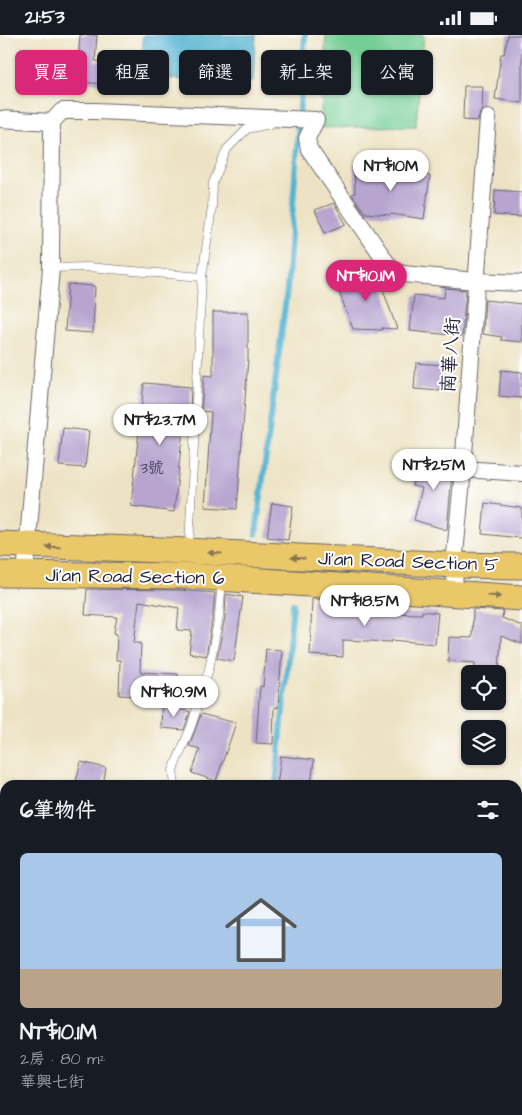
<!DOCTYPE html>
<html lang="zh-TW">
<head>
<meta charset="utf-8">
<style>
  :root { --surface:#171b24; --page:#242831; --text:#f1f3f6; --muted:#9ea1a6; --accent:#db2777 }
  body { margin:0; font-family:"Architects Daughter","LXGW WenKai TC",sans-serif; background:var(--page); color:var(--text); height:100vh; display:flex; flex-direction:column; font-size:19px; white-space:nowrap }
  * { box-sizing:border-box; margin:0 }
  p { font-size:16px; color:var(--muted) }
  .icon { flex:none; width:28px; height:28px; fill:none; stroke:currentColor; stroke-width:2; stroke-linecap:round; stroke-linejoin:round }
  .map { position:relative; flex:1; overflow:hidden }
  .side { position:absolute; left:0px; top:745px; width:522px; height:335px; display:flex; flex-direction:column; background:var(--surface); border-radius:15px 15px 0 0; box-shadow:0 1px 4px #0004 }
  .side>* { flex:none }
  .banner { position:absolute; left:15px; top:15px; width:492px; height:45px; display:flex; gap:10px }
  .fabs { position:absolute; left:461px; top:630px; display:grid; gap:10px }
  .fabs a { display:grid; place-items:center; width:45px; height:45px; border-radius:8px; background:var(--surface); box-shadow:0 1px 4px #0004; font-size:25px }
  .price { position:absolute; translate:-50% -42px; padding:0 11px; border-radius:18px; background:#fff; color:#222; font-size:16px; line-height:32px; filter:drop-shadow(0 1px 2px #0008) }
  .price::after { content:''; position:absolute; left:50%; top:30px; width:15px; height:11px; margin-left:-8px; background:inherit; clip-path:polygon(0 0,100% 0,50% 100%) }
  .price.selected { background:var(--accent); color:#fff }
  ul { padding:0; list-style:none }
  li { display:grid; align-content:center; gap:10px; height:265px; padding:0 20px }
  li span { display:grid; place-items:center; height:155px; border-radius:8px; color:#555 }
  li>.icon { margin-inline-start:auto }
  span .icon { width:90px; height:90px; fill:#fffc; stroke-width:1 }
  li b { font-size:21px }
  h2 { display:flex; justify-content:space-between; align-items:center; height:60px; padding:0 20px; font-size:21px }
  .tag { padding:0 18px; border-radius:8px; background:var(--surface); box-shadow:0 1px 4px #0004; font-size:18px; line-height:45px }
  .tag.selected { background:var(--accent); color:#fff }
  .status { display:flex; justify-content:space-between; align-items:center; height:35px; padding:0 25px; background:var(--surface); direction:ltr }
  .status svg { height:14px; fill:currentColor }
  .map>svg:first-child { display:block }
  .green { fill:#75ce95; stroke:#4c7868 }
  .water { fill:#54b4d2; stroke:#3b6b86 }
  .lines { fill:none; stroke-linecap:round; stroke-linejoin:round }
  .stream { stroke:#54b4d2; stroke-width:6 }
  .building { fill:#b7a5d0 }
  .lane-casing { stroke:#69666b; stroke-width:9 }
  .street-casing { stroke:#69666b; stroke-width:18 }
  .primary-casing { stroke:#69666b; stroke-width:27 }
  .lane { stroke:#fff; stroke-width:8 }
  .street { stroke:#fff; stroke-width:16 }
  .primary { stroke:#eac769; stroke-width:25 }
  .oneway { fill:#867452 }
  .labels { text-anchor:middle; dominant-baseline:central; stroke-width:4; stroke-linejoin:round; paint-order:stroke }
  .number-label { font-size:16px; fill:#474360 }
  .street-label { font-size:19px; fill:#22223b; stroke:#fff }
</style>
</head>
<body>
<div class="status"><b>21:53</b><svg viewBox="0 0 49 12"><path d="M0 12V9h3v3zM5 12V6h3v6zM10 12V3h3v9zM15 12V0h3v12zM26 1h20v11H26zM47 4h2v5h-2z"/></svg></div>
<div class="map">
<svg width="522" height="1080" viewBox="0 0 522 1080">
  <rect width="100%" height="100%" fill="#fff"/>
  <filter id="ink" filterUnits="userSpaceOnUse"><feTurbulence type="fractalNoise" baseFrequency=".02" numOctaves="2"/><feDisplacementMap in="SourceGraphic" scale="10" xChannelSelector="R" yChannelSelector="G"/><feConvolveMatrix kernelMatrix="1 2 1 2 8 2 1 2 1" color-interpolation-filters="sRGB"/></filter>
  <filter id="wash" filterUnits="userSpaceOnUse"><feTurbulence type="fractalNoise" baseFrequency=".0096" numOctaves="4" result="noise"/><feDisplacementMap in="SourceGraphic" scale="20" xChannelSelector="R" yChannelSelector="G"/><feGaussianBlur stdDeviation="1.12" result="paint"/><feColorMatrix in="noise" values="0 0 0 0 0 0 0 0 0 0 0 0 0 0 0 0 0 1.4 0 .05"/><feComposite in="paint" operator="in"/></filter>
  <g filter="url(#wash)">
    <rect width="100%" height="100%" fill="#ede3c4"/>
    <polygon class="green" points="326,0 424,0 416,91 320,93"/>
    <polygon class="water" points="143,0 256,0 253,47 170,44 162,30 142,24"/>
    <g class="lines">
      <g class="stream">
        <polyline points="256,499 287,254 305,0"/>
        <polyline points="276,750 293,569"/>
        <polyline points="226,1080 226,1075"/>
      </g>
    </g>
    <g id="blocks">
      <g class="building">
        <polygon points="80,0 97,0 95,26 126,29 124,50 77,47"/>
        <polygon points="508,0 522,0 522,68 495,64 501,19 504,19"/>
        <polygon points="464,51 483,51 482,75 480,78 478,86 463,85"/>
        <polygon points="354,129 430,141 424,184 391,179 390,180 365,178 352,159 355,158"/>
        <polygon points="495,155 522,157 522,182 494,180"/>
        <polygon points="334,168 346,189 325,198 315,175"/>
        <polygon points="375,232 397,294 382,293 382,295 353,294 336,249 358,241 357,239"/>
        <polygon points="68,249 95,251 93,298 65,296"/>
        <polygon points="445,253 466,255 462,301 410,296 414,260 444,263"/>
        <polygon points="485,265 522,269 522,307 501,305 502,302 483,299"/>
        <polygon points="213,277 248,277 248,323 237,474 205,472 211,377 201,376 204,340 213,341"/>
        <polygon points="416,328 442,330 440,356 414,354"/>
        <polygon points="501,335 522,337 522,363 499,361"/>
        <polygon points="144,348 191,352 190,375 185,375 174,477 131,471"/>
        <polygon points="63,393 89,396 85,433 59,431"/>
        <polygon points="421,418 453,427 447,495 414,485 422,453 412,451"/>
        <polygon points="272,468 293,471 288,505 267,502"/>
        <polygon points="485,468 522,473 522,503 482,499"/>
        <polygon points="87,554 179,555 215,558 213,580 206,621 189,618 192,596 177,595 179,573 139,566 134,608 141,608 140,637 178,639 177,663 119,660 120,625 116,625 117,599 114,598 117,582 85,580"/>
        <polygon points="226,559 243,562 234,626 217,623 225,582"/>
        <polygon points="312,564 341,565 341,569 355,569 355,577 422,579 422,576 438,578 435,609 392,605 392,607 343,605 343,622 310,620"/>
        <polygon points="473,574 503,576 502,583 522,591 522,609 501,601 499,639 475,639 475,628 448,626 449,602 472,603"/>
        <polygon points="266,614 282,615 278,673 274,672 273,709 256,708 260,651 263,652"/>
        <polygon points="162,670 180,671 179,674 190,677 184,695 161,693"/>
        <polygon points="201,679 236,688 216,746 192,738 200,714 189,711"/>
        <polygon points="281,721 314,725 311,750 277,750"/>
        <polygon points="81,727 106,733 103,750 75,750"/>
      </g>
    </g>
  </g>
  <g filter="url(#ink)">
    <use href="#blocks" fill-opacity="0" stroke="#69666b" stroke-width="1"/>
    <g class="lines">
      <g class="lane-casing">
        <g id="lane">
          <polyline points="51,233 88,232 202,242"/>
          <polyline points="189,512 202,242 212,172 213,148 227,114 247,94 270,89"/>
          <polyline points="175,750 173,735 191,692 209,634 219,581 222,545"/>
          <polyline points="204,1075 204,1080"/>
        </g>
      </g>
      <g class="street-casing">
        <g id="street">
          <polyline points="0,84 52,87"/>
          <polyline points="463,434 522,438"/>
          <polyline points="25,540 51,233 52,87 62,76 95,76 316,85 307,103 309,114 387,228 394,235 403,239 476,246 522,248"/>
          <polyline points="455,559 454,530 463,434 488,83"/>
        </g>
      </g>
      <g class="primary-casing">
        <g id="primary">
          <polyline points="0,509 188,516 454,530 522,531"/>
          <polyline points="0,539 188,541 522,563"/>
        </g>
      </g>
      <use href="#lane" class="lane"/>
      <use href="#street" class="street"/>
      <use href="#primary" class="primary"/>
    </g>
    <defs><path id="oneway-solid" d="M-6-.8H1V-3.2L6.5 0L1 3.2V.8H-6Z" transform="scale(1.25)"/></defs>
    <g class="oneway">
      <use href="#oneway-solid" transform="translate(53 512) rotate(-178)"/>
      <use href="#oneway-solid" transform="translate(215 518) rotate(-176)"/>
      <use href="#oneway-solid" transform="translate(298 523) rotate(-177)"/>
      <use href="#oneway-solid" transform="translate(494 561) rotate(3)"/>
    </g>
  </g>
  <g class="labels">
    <g class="number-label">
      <text x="152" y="433">3號</text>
    </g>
    <g class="street-label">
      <text transform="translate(451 320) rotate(-86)">南華八街</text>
      <text transform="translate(408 527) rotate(2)">Ji’an Road Section 5</text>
      <text transform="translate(135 542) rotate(1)">Ji’an Road Section 6</text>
    </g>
  </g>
</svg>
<div class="fabs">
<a><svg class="icon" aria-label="locate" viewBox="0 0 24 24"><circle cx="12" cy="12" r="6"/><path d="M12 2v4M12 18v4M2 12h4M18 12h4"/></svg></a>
<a><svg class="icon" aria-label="layers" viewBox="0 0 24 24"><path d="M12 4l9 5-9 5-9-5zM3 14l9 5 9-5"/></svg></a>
</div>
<b class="price" style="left:391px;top:157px">NT$10M</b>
<b class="price selected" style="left:366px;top:267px">NT$10.1M</b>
<b class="price" style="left:160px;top:411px">NT$23.7M</b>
<b class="price" style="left:434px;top:456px">NT$25M</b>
<b class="price" style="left:365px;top:592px">NT$18.5M</b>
<b class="price" style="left:174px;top:683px">NT$10.9M</b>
<div class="banner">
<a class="tag selected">買屋</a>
<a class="tag">租屋</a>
<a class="tag">篩選</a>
<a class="tag">新上架</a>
<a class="tag">公寓</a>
</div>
<section class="side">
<h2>6筆物件<svg class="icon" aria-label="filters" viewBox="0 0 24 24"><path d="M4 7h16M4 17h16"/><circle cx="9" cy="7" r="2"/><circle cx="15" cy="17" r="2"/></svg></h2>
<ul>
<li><span style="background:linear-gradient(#a9c7e8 75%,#b9a48a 0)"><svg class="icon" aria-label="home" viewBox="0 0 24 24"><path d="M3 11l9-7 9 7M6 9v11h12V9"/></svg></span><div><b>NT$10.1M</b><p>2房 · 80 m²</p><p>華興七街</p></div></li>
</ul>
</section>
</div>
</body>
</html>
